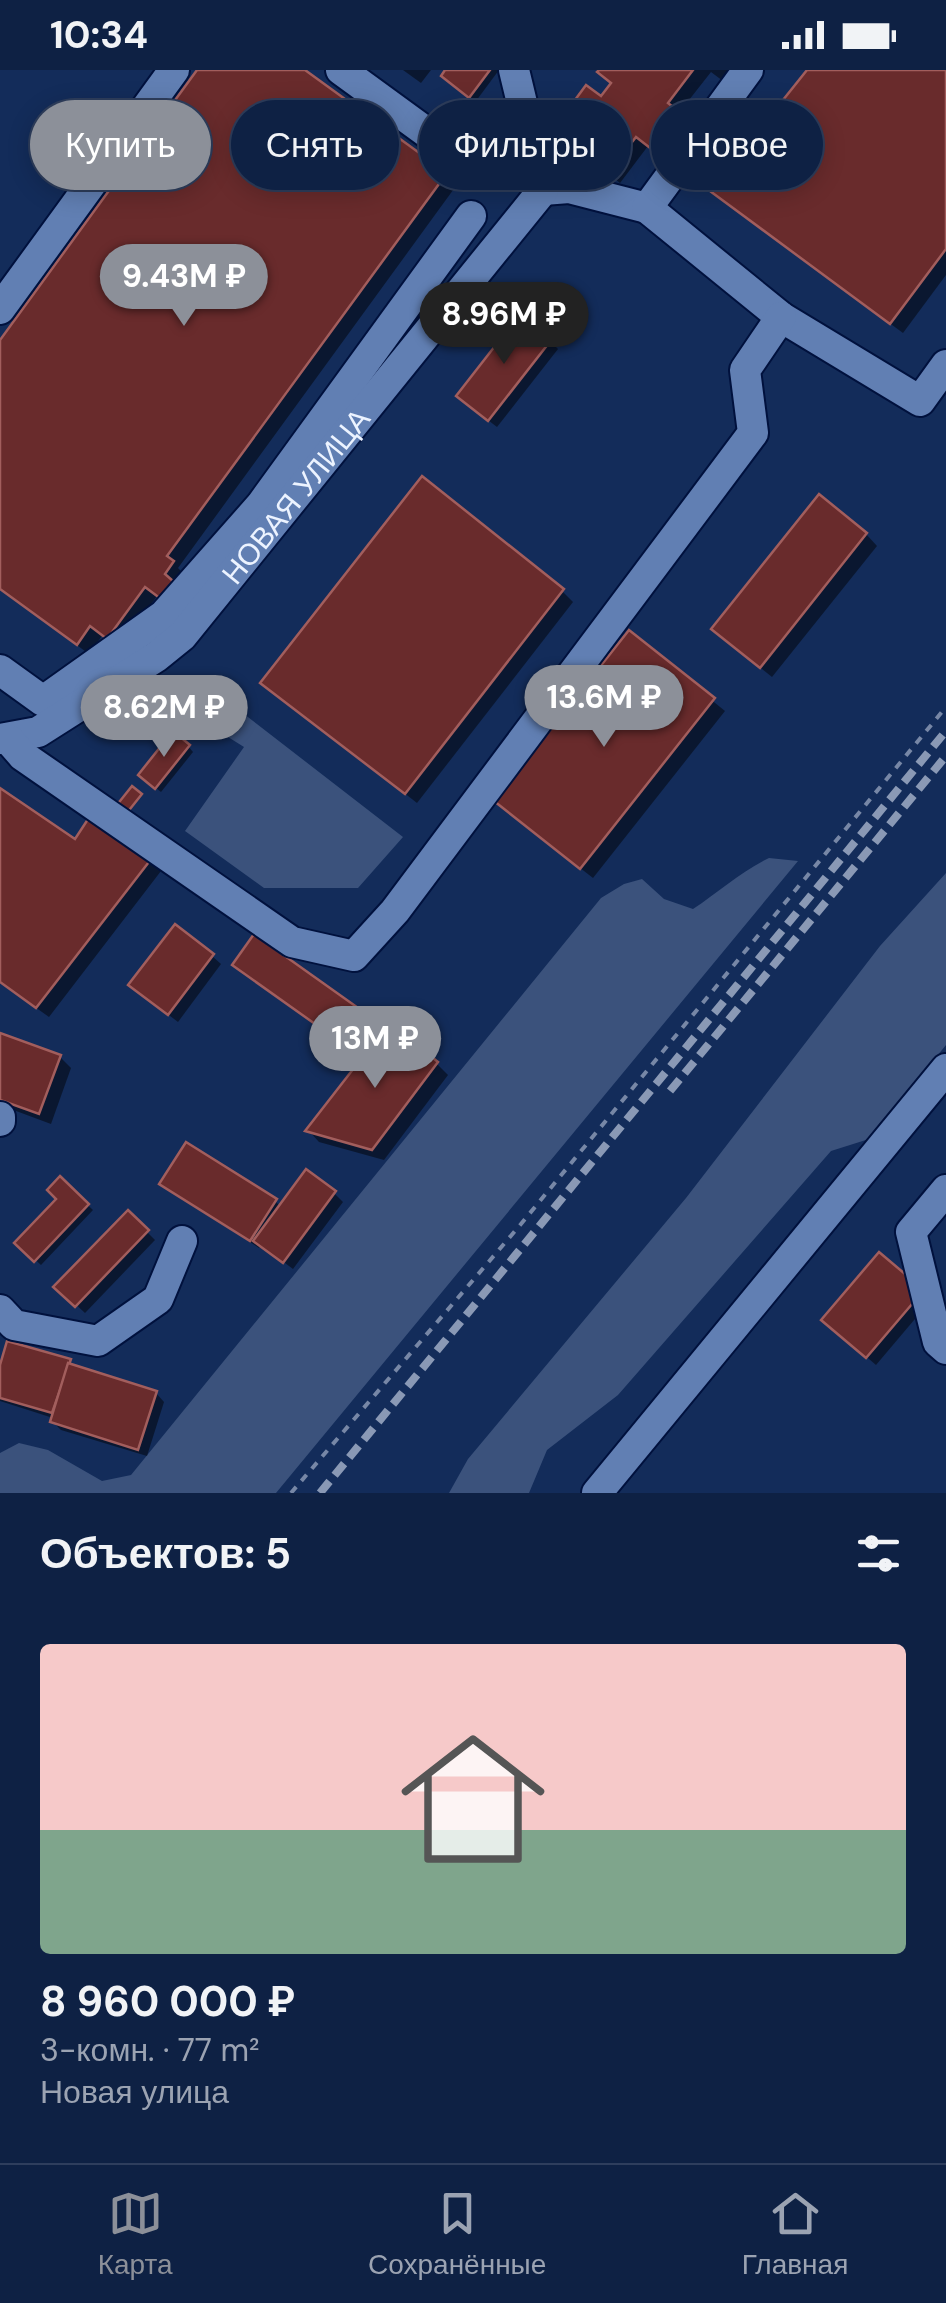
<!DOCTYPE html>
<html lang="ru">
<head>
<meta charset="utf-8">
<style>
  :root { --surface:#0e2144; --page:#1c2e4f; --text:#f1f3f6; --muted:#9ba3b2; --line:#2e3e5d; --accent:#8c9099 }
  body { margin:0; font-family:"DM Sans",sans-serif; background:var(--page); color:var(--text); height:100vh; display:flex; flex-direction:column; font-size:38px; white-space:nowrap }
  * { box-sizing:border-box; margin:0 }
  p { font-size:32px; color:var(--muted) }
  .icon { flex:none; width:55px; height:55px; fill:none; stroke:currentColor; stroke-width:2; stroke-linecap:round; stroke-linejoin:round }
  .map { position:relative; height:1423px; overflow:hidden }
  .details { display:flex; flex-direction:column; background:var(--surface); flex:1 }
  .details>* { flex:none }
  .hud { position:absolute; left:30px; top:30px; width:888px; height:90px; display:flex; gap:20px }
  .price { position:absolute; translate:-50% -85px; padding:0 22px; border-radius:35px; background:var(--accent); color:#fff; font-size:32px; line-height:65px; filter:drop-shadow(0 2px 5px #0008) }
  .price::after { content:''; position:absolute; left:50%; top:60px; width:30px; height:22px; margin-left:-15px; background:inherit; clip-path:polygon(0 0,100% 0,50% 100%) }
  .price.current { background:#222; color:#fff }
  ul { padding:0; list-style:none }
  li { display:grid; align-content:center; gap:20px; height:530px; padding:0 40px }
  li+li { border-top:2px solid var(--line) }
  li span { display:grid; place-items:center; height:310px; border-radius:10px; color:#555 }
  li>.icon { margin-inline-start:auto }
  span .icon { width:180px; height:180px; fill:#fffc; stroke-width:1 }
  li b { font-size:42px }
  h2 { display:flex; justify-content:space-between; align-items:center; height:120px; padding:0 40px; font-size:42px }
  .chip { padding:0 35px; border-radius:45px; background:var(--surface); box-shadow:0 5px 25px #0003,0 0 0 2px var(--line); font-size:35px; line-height:90px }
  .chip.current { background:var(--accent); color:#fff }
  .status { display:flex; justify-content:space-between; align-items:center; height:70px; padding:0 50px; background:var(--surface); direction:ltr }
  .status svg { height:28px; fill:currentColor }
  .menu { display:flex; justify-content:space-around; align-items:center; height:140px; border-top:2px solid var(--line); background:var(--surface); font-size:28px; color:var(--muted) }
  .menu a { display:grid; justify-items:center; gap:5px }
  .menu .current { color:var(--accent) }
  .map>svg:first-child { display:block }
  .green { fill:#3b527c }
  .shadow { fill:#0007 }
  .building { fill:#692b2c; stroke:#a25e5d; stroke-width:2.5 }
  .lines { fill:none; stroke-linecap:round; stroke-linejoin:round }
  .minor-casing { stroke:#00113d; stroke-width:34 }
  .path { stroke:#7787a6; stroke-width:4; stroke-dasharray:8 8; stroke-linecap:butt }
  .minor { stroke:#617fb3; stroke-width:30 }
  .rail { stroke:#8a99b5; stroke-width:8; stroke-dasharray:15 8; stroke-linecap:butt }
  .labels { text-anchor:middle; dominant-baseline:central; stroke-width:8; stroke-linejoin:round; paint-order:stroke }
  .street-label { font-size:30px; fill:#ecf3ff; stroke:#09214e }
</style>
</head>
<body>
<div class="status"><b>10:34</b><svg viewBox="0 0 49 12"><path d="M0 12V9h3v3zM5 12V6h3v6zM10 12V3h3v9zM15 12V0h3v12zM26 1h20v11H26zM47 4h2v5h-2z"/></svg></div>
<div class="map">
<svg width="946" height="1423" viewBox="0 0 946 1423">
  <rect width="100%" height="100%" fill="#132c5a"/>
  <g class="green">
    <polygon points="222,627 403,767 358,818 264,818 185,761 244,677 212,657"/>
    <path d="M769,788l29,3 -522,632h-276v-40l19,-10 29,7 54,31 29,-6 470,-577 23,-14 18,-5 22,20 29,10c26,-17 47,-37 76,-51z"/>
    <polygon points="946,803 946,975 869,1069 831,1081 618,1325 547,1380 529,1423 449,1423 468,1389 686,1128 880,876"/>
  </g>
  <g class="shadow">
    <polygon points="200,0 301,0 456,116 178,498 184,504 173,538 157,526 120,578 102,566 89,584 0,519 0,275"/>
    <polygon points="403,0 431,0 421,13"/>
    <polygon points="449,0 499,0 476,31 449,11"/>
    <polygon points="602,0 732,0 723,11 711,2 678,44 692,58 667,91 648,76 620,113 580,81 590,42 578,29 601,30 613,14"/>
    <polygon points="810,0 946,0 946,205 903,263 725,132"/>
    <polygon points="550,271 558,279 497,357 467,334"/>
    <polygon points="866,464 877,476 772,607 726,570"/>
    <polygon points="562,521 573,532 417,733 264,613"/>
    <polygon points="630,564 725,641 593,808 508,742"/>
    <polygon points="188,676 193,682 161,722 146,710"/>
    <polygon points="0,721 75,772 150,790 161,801 49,947 0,912"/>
    <polygon points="212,886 221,894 178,952 140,923"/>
    <polygon points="244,903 367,947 375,955 356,982"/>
    <polygon points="0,965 60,987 71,998 51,1054 0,1035"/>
    <polygon points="437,994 448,1005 384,1090 319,1072 309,1061"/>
    <polygon points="60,1109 93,1140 41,1195 17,1173 60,1129"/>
    <polygon points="162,1114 275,1131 281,1137 334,1123 343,1132 293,1199 261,1175 259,1178"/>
    <polygon points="128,1143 155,1170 85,1243 57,1217"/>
    <polygon points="879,1185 931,1230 876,1295 833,1258"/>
    <polygon points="69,1291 77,1299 156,1323 164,1332 147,1386 61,1360 52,1351 53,1348 0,1331 0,1304"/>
  </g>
  <g class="building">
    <polygon points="197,0 305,0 447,103 167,486 174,491 165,504 173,511 161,529 145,517 107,569 90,556 77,575 0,519 0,270"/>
    <polygon points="445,0 490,0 469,28 441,6"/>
    <polygon points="599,0 693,0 668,33 683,45 654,81 636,67 608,103 565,70 589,40 575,30 586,15 601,26 611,13 597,2"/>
    <polygon points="807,0 946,0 946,179 890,254 710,121"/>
    <polygon points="520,244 552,269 488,351 456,326"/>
    <polygon points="422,406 564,519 405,724 260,613"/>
    <polygon points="819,424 867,463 760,598 711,559"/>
    <polygon points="629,560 715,628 580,799 494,731"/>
    <polygon points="173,661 190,675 155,719 138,705"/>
    <polygon points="132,716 142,724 126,744 116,736"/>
    <polygon points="0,718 75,769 92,743 152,788 36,938 0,912"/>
    <polygon points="175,854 214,884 168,945 128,915"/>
    <polygon points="254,864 368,945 346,976 232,895"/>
    <polygon points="389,953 438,992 372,1080 305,1061"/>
    <polygon points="0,963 61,985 39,1044 0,1030"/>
    <polygon points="186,1072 277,1129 250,1171 159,1114"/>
    <polygon points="306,1099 336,1121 283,1193 253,1171"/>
    <polygon points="60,1106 89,1134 34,1192 14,1173 56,1129 47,1120"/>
    <polygon points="128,1140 149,1160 75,1237 53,1217"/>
    <polygon points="879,1182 924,1220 866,1288 821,1250"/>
    <polygon points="7,1271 71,1289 52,1343 0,1328 0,1295"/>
    <polygon points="68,1293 157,1321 138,1380 50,1352"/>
  </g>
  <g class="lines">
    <g class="minor-casing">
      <g id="minor">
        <polyline points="341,0 481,102"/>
        <polyline points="514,0 543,120 569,118 647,138 748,0"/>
        <polyline points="647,138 781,247 920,331 946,295"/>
        <polyline points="0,239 174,0"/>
        <polyline points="0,600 43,631 164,545 261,435 471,146"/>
        <path id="s1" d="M0,669l38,-7 118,-75 26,-21 361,-446"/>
        <polyline points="9,670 23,686 292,872 354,886 395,841 753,363 745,300 781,247"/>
        <polyline points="0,1047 0,1051"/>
        <polyline points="946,1120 911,1162 938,1272 946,1279"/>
        <polyline points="0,1240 14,1255 98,1271 158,1229 182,1171"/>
        <polyline points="597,1423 946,999"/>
      </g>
    </g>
    <polyline class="path" points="291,1423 521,1154 946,637"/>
    <use href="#minor" class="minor"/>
    <g class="rail">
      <polyline points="670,1021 946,686"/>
      <polyline points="320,1423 946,661"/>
    </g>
  </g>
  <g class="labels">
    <g class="street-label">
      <text stroke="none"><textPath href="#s1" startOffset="392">НОВАЯ УЛИЦА</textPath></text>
    </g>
  </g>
</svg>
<b class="price" style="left:184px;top:259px">9.43M ₽</b>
<b class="price current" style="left:504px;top:297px">8.96M ₽</b>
<b class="price" style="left:604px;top:680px">13.6M ₽</b>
<b class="price" style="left:164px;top:690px">8.62M ₽</b>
<b class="price" style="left:375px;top:1021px">13M ₽</b>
<div class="hud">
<a class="chip current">Купить</a>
<a class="chip">Снять</a>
<a class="chip">Фильтры</a>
<a class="chip">Новое</a>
</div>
</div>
<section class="details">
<h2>Объектов: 5<svg class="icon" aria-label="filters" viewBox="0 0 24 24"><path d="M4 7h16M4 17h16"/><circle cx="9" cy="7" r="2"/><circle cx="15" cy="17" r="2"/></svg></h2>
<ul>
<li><span style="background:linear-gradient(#f6c9c9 60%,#7fa58c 0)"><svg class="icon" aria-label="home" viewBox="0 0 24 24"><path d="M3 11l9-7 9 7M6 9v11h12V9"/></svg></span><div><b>8 960 000 ₽</b><p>3-комн. · 77 m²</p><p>Новая улица</p></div></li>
</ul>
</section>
<nav class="menu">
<a class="current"><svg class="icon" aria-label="map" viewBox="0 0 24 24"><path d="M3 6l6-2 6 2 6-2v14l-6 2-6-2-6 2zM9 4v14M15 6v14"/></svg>Карта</a>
<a><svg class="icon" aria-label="saved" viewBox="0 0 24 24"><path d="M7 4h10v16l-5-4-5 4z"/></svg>Сохранённые</a>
<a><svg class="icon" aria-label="home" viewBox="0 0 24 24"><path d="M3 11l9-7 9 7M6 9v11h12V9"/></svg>Главная</a>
</nav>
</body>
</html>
